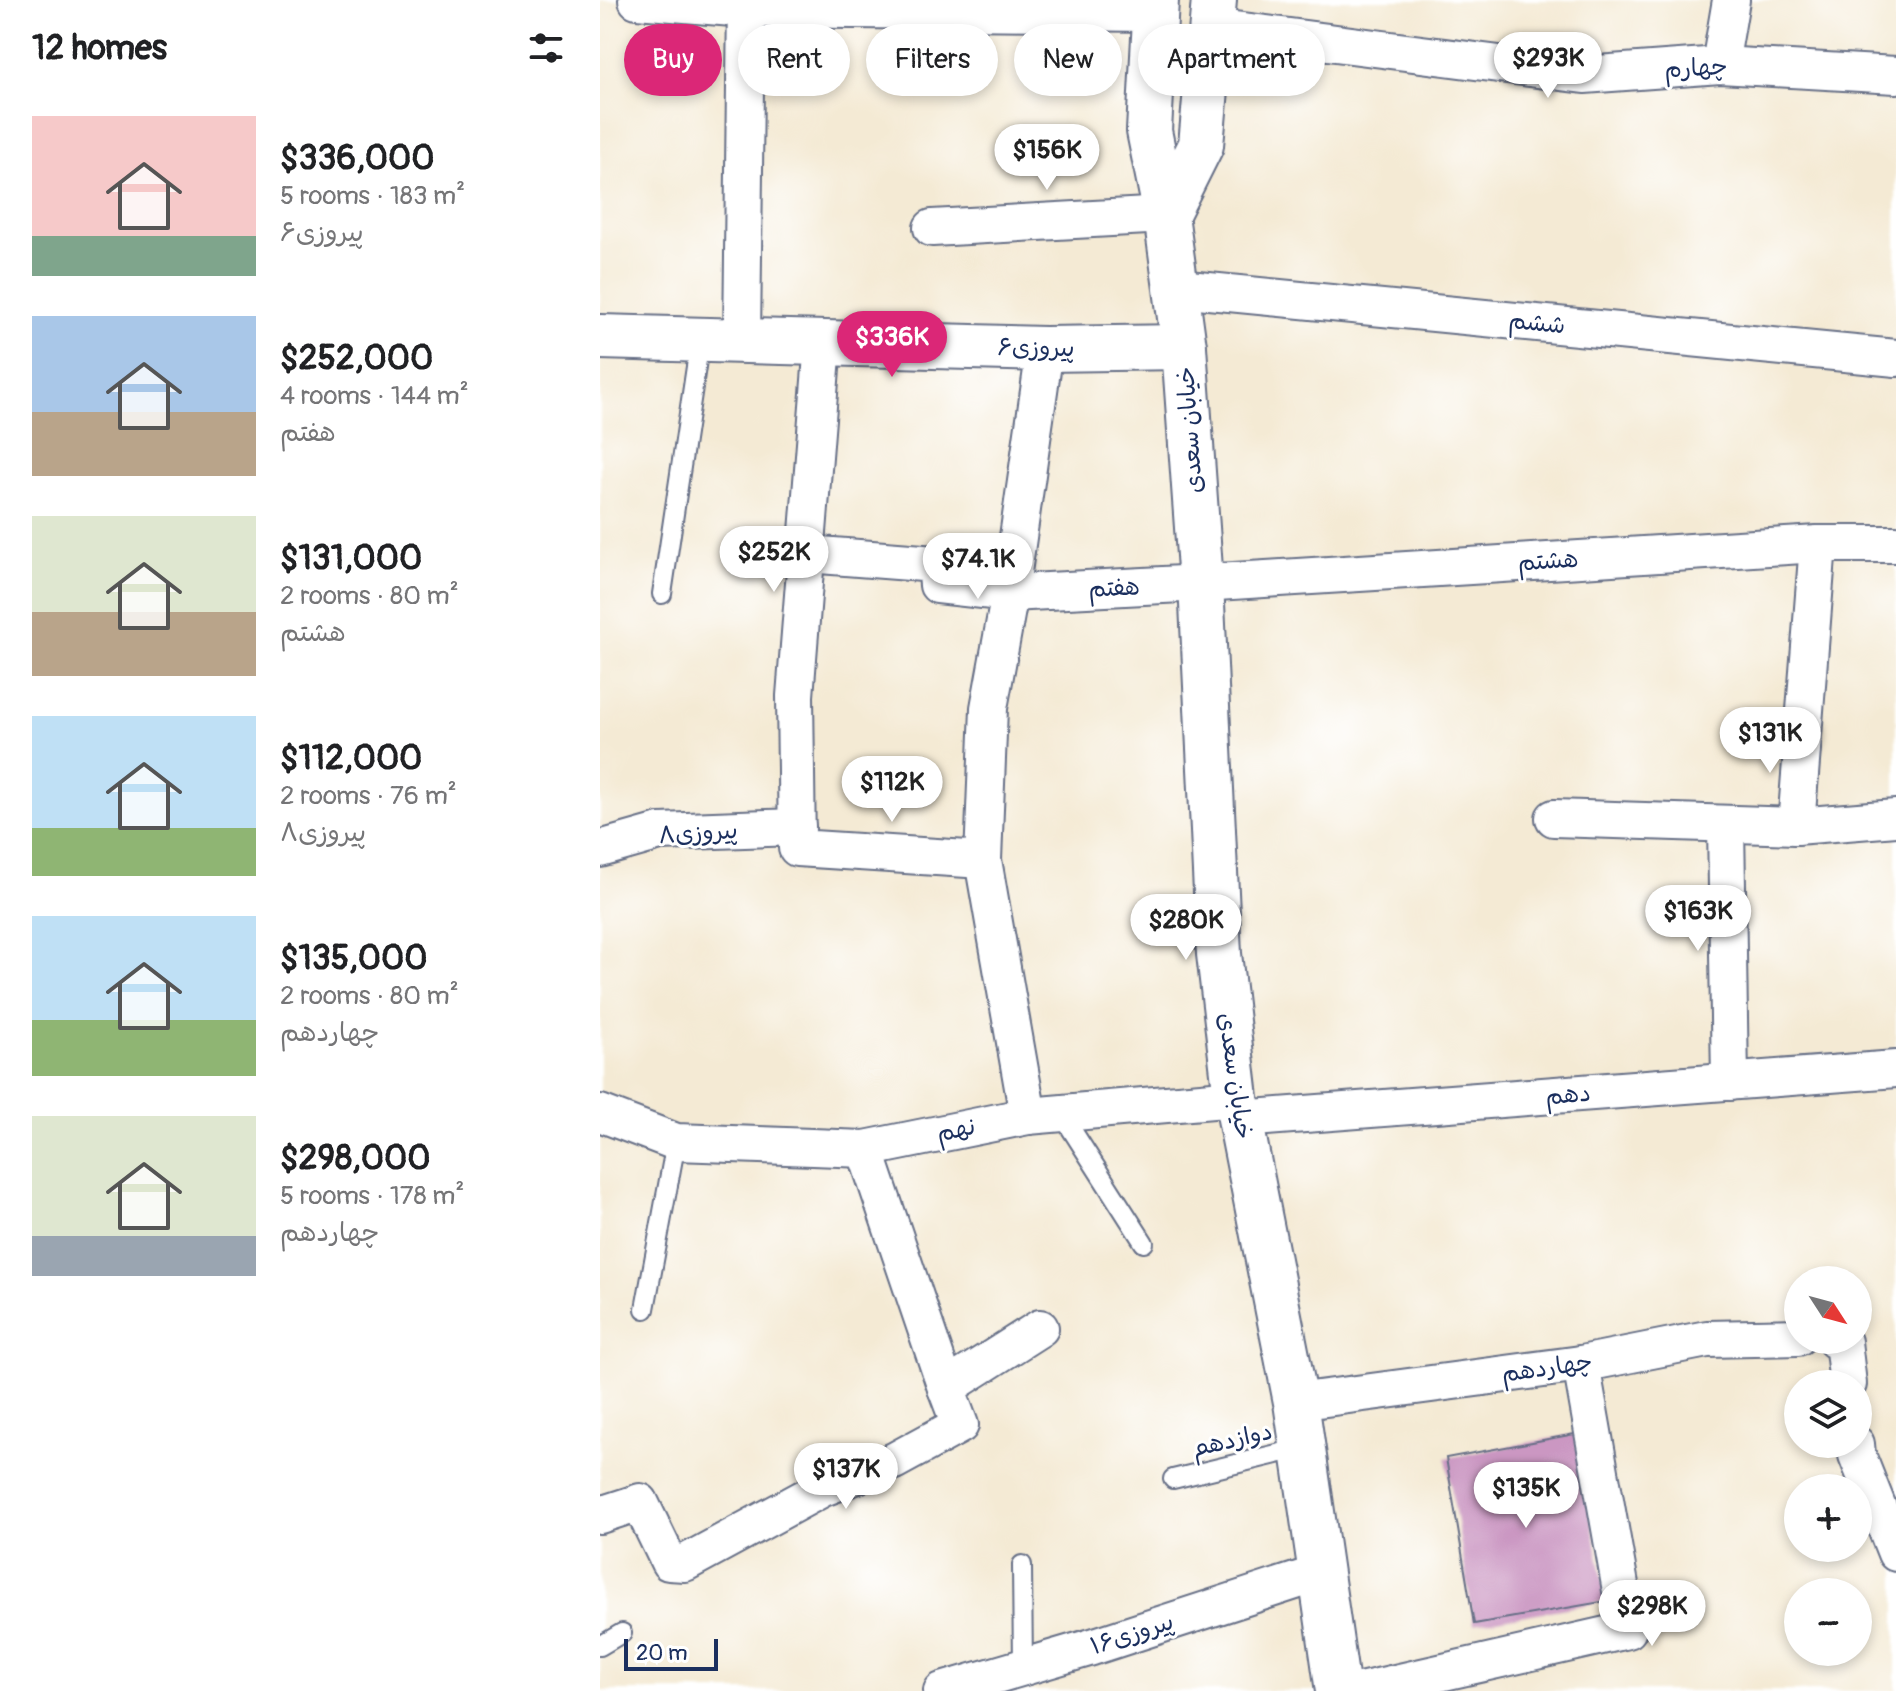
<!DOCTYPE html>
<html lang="en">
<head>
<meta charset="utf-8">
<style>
  :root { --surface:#fff; --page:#f6f6f6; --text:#202124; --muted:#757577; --accent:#db2777 }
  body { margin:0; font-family:Pangolin,"Playpen Sans Arabic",sans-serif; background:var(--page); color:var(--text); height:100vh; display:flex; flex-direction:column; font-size:30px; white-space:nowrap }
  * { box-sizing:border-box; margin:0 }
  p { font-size:26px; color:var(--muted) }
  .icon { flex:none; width:44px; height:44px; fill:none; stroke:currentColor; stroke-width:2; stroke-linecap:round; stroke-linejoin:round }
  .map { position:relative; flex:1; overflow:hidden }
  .sheet { display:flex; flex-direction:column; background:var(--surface); width:600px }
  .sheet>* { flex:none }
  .hud { position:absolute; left:24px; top:24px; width:760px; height:72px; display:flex; gap:16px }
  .needle { width:52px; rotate:126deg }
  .tools { position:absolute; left:1184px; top:1266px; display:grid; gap:16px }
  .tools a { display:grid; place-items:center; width:88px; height:88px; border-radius:50%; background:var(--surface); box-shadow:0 4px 12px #0003; font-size:40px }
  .scale { position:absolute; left:24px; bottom:20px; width:94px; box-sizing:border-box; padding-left:8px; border:4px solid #1b2f5e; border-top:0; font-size:22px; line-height:28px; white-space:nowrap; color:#1b2f5e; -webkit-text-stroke:6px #fff; paint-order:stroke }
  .price { position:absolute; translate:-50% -68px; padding:0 18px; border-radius:28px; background:#fff; color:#222; font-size:26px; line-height:52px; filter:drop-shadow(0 2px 4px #0008) }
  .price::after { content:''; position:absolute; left:50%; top:48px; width:24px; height:18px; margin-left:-12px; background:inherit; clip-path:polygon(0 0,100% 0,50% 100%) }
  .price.active { background:var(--accent); color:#fff }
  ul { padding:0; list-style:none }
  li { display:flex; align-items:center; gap:24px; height:200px; padding:0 32px }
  li span { display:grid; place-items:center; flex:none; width:224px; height:160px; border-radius:0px; color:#555 }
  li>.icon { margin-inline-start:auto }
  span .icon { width:96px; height:96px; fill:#fffc; stroke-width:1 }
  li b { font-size:34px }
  h2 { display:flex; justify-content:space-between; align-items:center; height:96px; padding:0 32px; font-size:34px }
  .chip { padding:0 28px; border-radius:36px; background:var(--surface); box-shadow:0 4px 12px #0003; font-size:28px; line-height:72px }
  .chip.active { background:var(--accent); color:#fff }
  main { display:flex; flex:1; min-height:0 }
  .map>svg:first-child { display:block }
  .building { fill:#cb97c2 }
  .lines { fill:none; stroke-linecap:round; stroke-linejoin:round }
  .lane-casing { stroke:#677087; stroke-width:22 }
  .street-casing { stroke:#677087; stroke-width:40 }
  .secondary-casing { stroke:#677087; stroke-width:48 }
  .lane { stroke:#fff; stroke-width:18 }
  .street { stroke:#fff; stroke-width:36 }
  .secondary { stroke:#fff; stroke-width:44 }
  .labels { text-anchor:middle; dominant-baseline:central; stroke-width:6; stroke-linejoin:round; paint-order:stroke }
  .street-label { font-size:24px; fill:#1b2f5e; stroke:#fff }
</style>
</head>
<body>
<main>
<section class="sheet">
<h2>12 homes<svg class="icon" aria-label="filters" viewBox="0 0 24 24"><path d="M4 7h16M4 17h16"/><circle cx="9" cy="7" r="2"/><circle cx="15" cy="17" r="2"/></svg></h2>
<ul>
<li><span style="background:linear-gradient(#f6c9c9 75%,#7fa58c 0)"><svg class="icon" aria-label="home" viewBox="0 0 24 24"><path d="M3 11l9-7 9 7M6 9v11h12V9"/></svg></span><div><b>$336,000</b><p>5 rooms · 183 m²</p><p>پیروزی۶</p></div></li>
<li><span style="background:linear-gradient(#a9c7e8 60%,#b9a48a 0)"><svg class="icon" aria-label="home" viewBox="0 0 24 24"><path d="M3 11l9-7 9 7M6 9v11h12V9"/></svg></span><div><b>$252,000</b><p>4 rooms · 144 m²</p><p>هفتم</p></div></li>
<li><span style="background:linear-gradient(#dfe7d0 60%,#b9a48a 0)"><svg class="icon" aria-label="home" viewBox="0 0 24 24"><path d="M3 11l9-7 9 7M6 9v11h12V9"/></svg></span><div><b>$131,000</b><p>2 rooms · 80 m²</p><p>هشتم</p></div></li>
<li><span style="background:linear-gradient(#bfe0f5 70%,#8fb573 0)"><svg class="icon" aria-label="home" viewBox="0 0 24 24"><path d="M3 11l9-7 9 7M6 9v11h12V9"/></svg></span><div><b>$112,000</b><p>2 rooms · 76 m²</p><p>پیروزی۸</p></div></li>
<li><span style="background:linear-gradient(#bfe0f5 65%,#8fb573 0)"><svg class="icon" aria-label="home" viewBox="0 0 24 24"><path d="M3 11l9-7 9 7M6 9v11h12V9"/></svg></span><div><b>$135,000</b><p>2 rooms · 80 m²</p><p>چهاردهم</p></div></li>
<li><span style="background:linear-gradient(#dfe7d0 75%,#9aa5b1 0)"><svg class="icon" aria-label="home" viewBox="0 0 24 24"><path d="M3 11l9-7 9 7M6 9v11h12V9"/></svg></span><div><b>$298,000</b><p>5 rooms · 178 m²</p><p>چهاردهم</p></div></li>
</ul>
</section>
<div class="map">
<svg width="1296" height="1691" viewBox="0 0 1296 1691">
  <rect width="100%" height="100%" fill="#fff"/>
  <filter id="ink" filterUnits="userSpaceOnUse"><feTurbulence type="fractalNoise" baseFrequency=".0125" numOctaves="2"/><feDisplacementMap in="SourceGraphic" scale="16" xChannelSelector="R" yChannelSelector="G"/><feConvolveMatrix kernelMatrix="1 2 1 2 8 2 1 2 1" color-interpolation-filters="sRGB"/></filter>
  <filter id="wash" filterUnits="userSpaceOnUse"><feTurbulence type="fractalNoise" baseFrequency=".006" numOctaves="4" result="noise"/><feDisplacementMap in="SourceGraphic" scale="32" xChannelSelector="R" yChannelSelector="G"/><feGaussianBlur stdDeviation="1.8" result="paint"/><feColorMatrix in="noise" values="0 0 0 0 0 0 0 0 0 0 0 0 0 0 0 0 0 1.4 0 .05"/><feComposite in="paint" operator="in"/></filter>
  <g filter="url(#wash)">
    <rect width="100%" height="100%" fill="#f4ead4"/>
    <g id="blocks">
      <polygon class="building" points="975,1434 1007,1601 874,1624 846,1458"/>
    </g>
  </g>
  <g filter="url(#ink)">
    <use href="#blocks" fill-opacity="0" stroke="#677087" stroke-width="2"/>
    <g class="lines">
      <g class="lane-casing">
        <g id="lane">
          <polyline points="62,594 100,340"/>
          <polyline points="461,1113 544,1243"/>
          <polyline points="45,1309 76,1142"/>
          <polyline points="573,1479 702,1448"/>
          <polyline points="422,1565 423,1667"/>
          <polyline points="0,1646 22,1633"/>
        </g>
      </g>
      <g class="street-casing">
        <g id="street">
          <polyline points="37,0 145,9 554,13"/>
          <polyline points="611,27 984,75 1120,65 1296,75"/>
          <polyline points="1120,65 1131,0"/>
          <polyline points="332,228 566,215"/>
          <polyline points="578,288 1296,358"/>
          <polyline points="142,341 146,0"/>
          <polyline points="223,343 195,696 197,848 383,860"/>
          <polyline points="207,554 336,564 338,585 410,593 601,583 1218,544 1296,544"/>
          <polyline points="954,818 1196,826 1218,544"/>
          <polyline points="1126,824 1130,1082"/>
          <polyline points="1196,826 1296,818"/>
          <polyline points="0,849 60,832 197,827"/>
          <polyline points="0,1113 76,1142 265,1149 428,1116 636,1098"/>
          <polyline points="428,1116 383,860 389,708 410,593 445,349"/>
          <polyline points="640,1119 1296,1069"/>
          <polyline points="265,1149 346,1388"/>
          <polyline points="1235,1340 1243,1342 1248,1384"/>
          <polyline points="696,1402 981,1364 1107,1339 1198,1337"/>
          <polyline points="1256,1444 1257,1455 1296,1553"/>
          <polyline points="0,1515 40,1502 69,1562 85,1563 223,1488 294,1461 360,1425 346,1388 440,1328"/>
          <polyline points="342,1691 492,1647 720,1573"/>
          <polyline points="760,1691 1028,1630 981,1364"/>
        </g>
      </g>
      <g class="secondary-casing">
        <g id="secondary">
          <polyline points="556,0 549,131 566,215 584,347 601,583 619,954 636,1098 696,1402 738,1691"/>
          <polyline points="566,215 601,145 614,0"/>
          <polyline points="0,337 445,349 584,347"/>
        </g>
      </g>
      <use href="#lane" class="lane"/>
      <use href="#street" class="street"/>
      <use href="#secondary" class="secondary"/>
    </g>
  </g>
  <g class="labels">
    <g class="street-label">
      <text transform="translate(1096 68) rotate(-3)">چهارم</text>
      <text transform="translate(937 323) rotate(6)">ششم</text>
      <text transform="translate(436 348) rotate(1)">پیروزی۶</text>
      <text transform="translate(590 430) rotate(-94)">خیابان سعدی</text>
      <text transform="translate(948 561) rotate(-4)">هشتم</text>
      <text transform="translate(514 588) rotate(-3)">هفتم</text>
      <text transform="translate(98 833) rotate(-4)">پیروزی۸</text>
      <text transform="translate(635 1076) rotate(82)">خیابان سعدی</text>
      <text transform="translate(968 1095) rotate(-5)">دهم</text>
      <text transform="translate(356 1130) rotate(-12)">نهم</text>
      <text transform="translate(947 1368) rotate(-8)">چهاردهم</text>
      <text transform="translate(632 1440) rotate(-13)">دوازدهم</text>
      <text transform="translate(532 1634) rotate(-18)">پیروزی۱۶</text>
    </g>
  </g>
</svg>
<div class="tools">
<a><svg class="needle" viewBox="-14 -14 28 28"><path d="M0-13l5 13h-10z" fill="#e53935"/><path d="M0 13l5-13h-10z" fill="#757577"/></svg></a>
<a><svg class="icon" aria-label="layers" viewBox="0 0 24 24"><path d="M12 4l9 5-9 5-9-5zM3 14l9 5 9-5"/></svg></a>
<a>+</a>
<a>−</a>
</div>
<div class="scale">20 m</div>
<b class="price" style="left:948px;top:100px">$293K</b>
<b class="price" style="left:447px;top:192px">$156K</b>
<b class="price active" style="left:292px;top:379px">$336K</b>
<b class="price" style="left:174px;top:594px">$252K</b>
<b class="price" style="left:378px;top:601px">$74.1K</b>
<b class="price" style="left:1170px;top:775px">$131K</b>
<b class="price" style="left:292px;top:824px">$112K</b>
<b class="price" style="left:1098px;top:953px">$163K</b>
<b class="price" style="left:586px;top:962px">$280K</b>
<b class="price" style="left:246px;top:1511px">$137K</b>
<b class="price" style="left:926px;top:1530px">$135K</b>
<b class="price" style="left:1052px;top:1648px">$298K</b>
<div class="hud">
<a class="chip active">Buy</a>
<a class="chip">Rent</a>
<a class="chip">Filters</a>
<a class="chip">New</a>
<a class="chip">Apartment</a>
</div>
</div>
</main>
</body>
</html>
